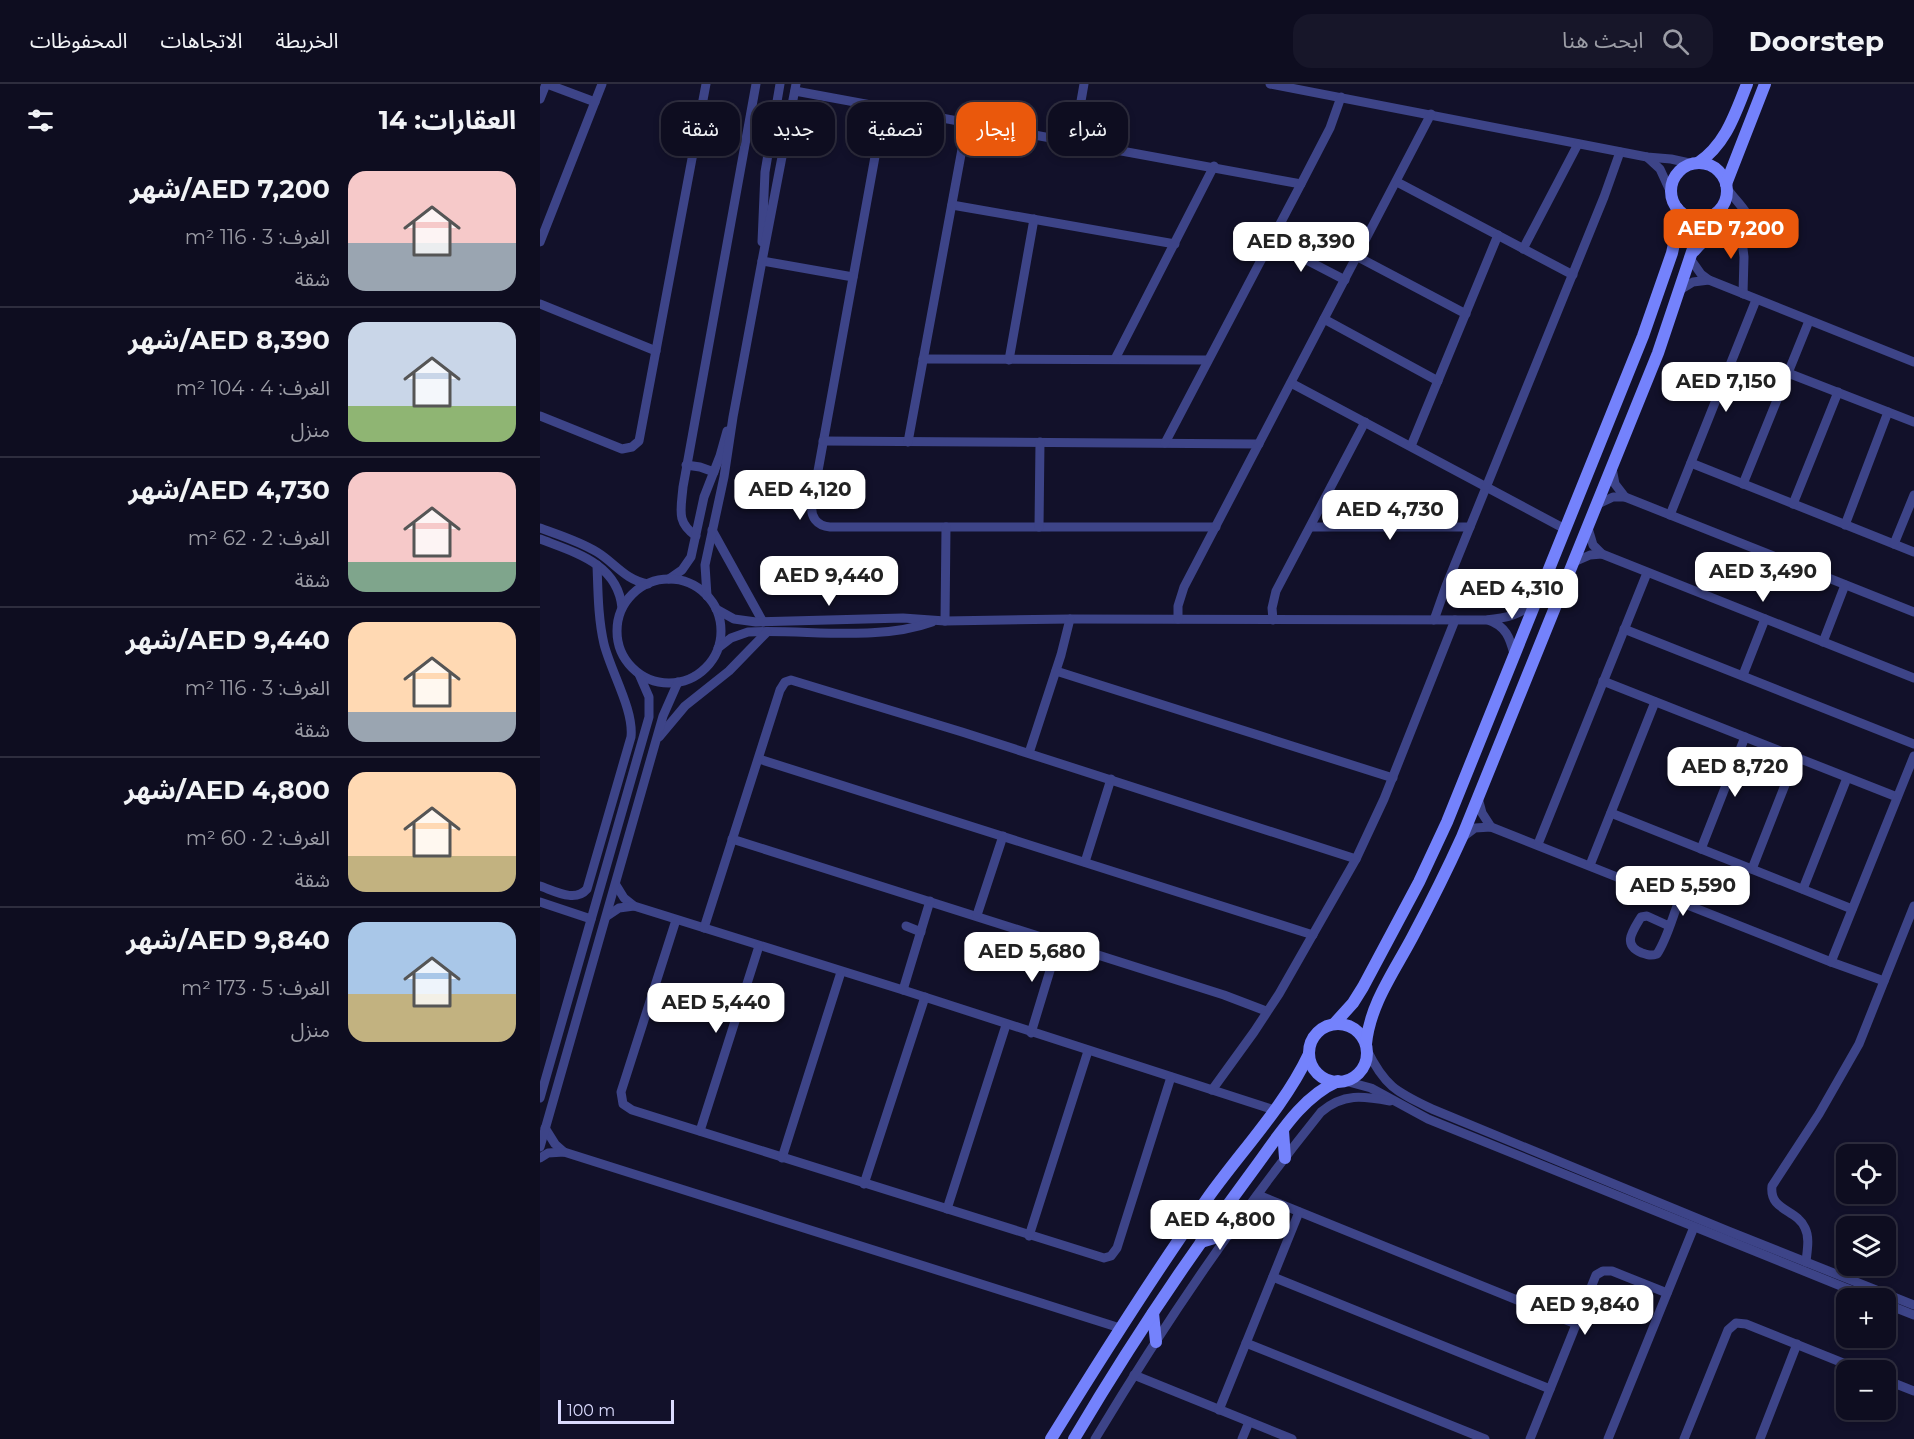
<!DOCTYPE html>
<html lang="ar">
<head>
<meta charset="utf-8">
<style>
  :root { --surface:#0e0d20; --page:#171629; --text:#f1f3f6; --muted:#9b9ca5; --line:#2e2d3e; --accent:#ea580c }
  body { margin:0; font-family:Montserrat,"Noto Sans Arabic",sans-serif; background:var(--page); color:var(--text); direction:rtl; height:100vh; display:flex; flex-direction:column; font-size:22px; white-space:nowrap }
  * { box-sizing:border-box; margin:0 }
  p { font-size:20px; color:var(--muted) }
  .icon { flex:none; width:33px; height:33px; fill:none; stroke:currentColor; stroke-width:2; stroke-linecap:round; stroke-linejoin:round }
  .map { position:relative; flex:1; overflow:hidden; direction:ltr }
  .panel { display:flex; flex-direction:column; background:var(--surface); width:540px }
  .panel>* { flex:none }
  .guide { position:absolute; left:18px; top:18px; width:570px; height:54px; direction:rtl; display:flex; gap:12px }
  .buttons { position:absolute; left:1296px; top:1060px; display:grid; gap:12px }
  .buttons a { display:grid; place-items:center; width:60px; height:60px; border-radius:12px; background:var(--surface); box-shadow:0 3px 9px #0003,0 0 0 2px var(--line); font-size:30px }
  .scale { position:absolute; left:18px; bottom:15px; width:116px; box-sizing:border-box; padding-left:6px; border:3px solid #dbdbfe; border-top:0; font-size:16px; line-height:21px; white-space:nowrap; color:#dbdbfe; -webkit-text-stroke:4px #12112a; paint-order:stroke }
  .price { position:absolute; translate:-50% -51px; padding:0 14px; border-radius:12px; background:#fff; color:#222; font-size:20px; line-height:39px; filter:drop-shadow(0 2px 3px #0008) }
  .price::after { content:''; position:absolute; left:50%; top:36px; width:18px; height:14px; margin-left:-9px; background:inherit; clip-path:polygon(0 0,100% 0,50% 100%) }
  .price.active { background:var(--accent); color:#fff }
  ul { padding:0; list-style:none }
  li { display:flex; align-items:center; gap:18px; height:150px; padding:0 24px }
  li+li { border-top:2px solid var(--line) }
  li span { display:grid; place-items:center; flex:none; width:168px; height:120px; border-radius:18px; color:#555 }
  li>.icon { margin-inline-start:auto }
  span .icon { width:72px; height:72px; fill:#fffc; stroke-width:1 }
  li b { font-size:26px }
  h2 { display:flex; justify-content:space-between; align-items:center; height:72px; padding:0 24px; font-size:26px }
  .pill { padding:0 21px; border-radius:18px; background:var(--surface); box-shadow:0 3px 9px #0003,0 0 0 2px var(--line); font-size:21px; line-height:54px }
  .pill.active { background:var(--accent); color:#fff }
  header { display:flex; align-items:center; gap:36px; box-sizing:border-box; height:84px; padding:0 30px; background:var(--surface); border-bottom:2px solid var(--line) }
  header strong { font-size:28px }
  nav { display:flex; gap:33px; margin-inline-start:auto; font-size:21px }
  .search { width:420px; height:54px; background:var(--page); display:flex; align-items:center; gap:15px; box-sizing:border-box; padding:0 21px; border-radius:18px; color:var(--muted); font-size:22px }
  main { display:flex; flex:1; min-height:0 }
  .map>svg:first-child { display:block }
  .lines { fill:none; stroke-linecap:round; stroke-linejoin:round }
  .street { stroke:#3d4488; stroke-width:9 }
  .secondary { stroke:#7482fc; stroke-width:12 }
</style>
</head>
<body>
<header>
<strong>Doorstep</strong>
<div class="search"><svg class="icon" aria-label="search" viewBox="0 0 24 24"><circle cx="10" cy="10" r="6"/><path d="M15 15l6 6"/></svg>ابحث هنا</div>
<nav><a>الخريطة</a><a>الاتجاهات</a><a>المحفوظات</a></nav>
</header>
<main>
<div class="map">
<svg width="1374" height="1355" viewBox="0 0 1374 1355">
  <rect width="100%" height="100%" fill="#12112a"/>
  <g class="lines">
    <g class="street">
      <polyline points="7,0 55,18"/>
      <polyline points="730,0 1107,73 1131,75 1154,80"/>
      <polyline points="255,7 761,100"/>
      <polyline points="0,15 6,0"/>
      <path d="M344,23l-72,397c-2,13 5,22 18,23h386"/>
      <polyline points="534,57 544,0"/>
      <polyline points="1107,73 1120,85 1131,109"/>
      <polyline points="857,98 1033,191"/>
      <polyline points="412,121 635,160"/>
      <path d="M1171,133l32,7 6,-4c-1,-9 -16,-22 -22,-32"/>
      <polyline points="1200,140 1204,173 1203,210"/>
      <polyline points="730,157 805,196"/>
      <polyline points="0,158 62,0"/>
      <polyline points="222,158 225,88 240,0"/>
      <polyline points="983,165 1038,60"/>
      <polyline points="818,173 926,230"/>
      <polyline points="1149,173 1161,190 1169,196 1374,278"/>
      <polyline points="222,177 313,193"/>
      <polyline points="1140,206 1153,198 1169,196"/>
      <polyline points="0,220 116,267"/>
      <polyline points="784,235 898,297"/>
      <polyline points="383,275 667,276"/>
      <polyline points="575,275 674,82"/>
      <polyline points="469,276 494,135"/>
      <polyline points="1248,289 1374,338"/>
      <polyline points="751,299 1025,445"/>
      <polyline points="0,332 82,365 92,363 99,357 166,0"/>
      <polyline points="283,357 719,360"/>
      <polyline points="368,358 427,38"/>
      <polyline points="625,359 761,100 790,44 801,13"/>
      <polyline points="871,362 958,151"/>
      <polyline points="1151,379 1374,468"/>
      <polyline points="146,381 160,383 174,388"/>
      <polyline points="1072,384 1075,400 1085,413"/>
      <polyline points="1203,400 1269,237"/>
      <polyline points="1058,420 1073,413 1085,413 1374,528"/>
      <polyline points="1253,420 1298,308"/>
      <polyline points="1130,431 1216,216"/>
      <polyline points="1305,441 1348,328"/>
      <polyline points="499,443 500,358"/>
      <polyline points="771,443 930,443"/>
      <path d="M0,444c19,7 39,13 57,24 18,11 28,28 51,32"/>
      <polyline points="1048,444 1053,461 1062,470 1374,594"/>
      <polyline points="172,446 223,538"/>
      <path d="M156,452c-20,-14 -15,-26 -13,-49l73,-403"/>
      <path d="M0,455c36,14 78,25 82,69"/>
      <polyline points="1354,460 1374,411"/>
      <polyline points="1034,478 1050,471 1062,470"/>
      <polyline points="129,495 142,486 151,473 164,413 180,372 187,347"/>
      <circle cx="129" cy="547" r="52"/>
      <polyline points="167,512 165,481 184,393 193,333 222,177 256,0"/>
      <path d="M176,525l18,10 22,3 147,-4 42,3 125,-2 416,1c21,-2 34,-5 50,-19"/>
      <polyline points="638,535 638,522 644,503 891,30"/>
      <polyline points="733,536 732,524 736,507 825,338"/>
      <polyline points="894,536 906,502 1064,113 1080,68"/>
      <path d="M948,536c18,6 22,18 26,34"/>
      <polyline points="405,537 406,443"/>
      <polyline points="1084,545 1374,660"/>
      <polyline points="1283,558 1305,501"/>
      <path d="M178,564l13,-10 17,-6c58,-3 129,10 184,-10"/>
      <polyline points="516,587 853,694"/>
      <polyline points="1203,591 1225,535"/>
      <polyline points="1063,597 1357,713"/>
      <polyline points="119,653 145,622 189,587 227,548"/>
      <polyline points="489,669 521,571 530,535"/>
      <polyline points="219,675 773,851"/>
      <polyline points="938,714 942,729 951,743"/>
      <polyline points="1071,729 1312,825"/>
      <polyline points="923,753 935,744 951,743 1291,878 1344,897"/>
      <polyline points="192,755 684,911 726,927"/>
      <polyline points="998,760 1107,489"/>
      <polyline points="1161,765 1205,653"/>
      <polyline points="545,778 571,695"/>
      <polyline points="1050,781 1115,618"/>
      <polyline points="1212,785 1256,673"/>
      <polyline points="76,801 84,814 94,822 363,906 734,1026"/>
      <path d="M0,802c15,5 35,17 47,3l44,-152c3,-27 -20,-65 -27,-93 -6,-26 -6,-53 -7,-79"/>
      <polyline points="1263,805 1307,694"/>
      <polyline points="0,818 51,835"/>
      <polyline points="437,831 463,752"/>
      <polyline points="67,832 79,824 94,822"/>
      <polyline points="136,836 81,1008 83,1020 92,1026 564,1174 571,1172 577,1164 631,993"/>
      <polyline points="366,842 381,848"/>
      <path d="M1129,842l-22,-10 -6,1c-9,15 -19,28 1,36 6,2 9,3 15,1 10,-15 15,-36 22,-53"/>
      <polyline points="164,844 240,606 245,598 251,596 422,648 816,775"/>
      <polyline points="1291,878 1374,672"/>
      <polyline points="363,906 390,817"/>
      <polyline points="491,949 519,857"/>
      <path d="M827,966c18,37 30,42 65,59l296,122 186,74"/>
      <polyline points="805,997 831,1004 888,1035 1333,1215"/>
      <polyline points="672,1006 714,948 739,910 816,775 844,715 915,536"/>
      <polyline points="0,1014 109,633 109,613 99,590"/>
      <polyline points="5,1044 15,1060 24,1068"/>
      <polyline points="160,1047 219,862"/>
      <polyline points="0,1063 123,632 138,598"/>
      <polyline points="0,1074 8,1069 24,1068 580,1244"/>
      <polyline points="242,1074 301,888"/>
      <polyline points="324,1100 385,913"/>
      <polyline points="718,1111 1036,1240"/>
      <polyline points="407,1125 466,941"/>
      <polyline points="489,1152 548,967"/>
      <path d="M1266,1178c1,-11 4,-24 -1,-34 -8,-19 -36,-17 -33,-42l47,-72 40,-70 55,-138"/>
      <polyline points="733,1193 1010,1305"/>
      <polyline points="1346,1220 1374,1231"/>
      <polyline points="706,1259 945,1355"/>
      <polyline points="594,1291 752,1355"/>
      <polyline points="1346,1296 1374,1307"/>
      <polyline points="679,1326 759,1128"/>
      <path d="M555,1355c68,-113 143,-224 226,-327 22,-19 42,-16 69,-11"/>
      <polyline points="702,1355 709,1338"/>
      <polyline points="990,1355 1056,1191 1063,1187 1072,1187 1127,1209"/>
      <polyline points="1068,1355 1154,1143"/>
      <polyline points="1144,1355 1188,1246 1196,1239 1206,1240 1323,1287"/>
      <polyline points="1220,1355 1257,1260"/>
    </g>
    <g class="secondary">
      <path d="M1158,79c28,-19 37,-49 49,-79"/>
      <circle cx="1159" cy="107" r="28"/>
      <polyline points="1186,100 1225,0"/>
      <path d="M1154,167c12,-15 27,-22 46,-27"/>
      <polyline points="794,940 813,919 823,903 879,798 907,738 1103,252 1132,169 1137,146 1137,124"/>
      <circle cx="798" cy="969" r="29"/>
      <path d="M826,960c4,-41 30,-75 48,-110 17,-32 33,-64 48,-97l196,-484 45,-134"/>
      <polyline points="743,1047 745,1074"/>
      <polyline points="661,1158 691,1149"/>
      <polyline points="613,1229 616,1258"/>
      <path d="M511,1355c50,-81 101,-162 156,-240 34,-48 77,-92 102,-145"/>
      <path d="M534,1355c55,-93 115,-183 180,-270 24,-32 46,-71 84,-88"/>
    </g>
  </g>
</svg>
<div class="buttons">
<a><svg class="icon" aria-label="locate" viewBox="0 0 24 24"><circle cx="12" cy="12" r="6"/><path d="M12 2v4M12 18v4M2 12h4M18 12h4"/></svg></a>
<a><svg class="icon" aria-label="layers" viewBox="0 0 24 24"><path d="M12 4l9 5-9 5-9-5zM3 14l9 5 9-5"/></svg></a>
<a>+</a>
<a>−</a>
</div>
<div class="scale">100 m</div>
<b class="price active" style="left:1191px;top:176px">AED 7,200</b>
<b class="price" style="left:761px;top:189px">AED 8,390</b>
<b class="price" style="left:1186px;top:329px">AED 7,150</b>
<b class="price" style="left:260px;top:437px">AED 4,120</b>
<b class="price" style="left:850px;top:457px">AED 4,730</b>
<b class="price" style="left:1223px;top:519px">AED 3,490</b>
<b class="price" style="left:289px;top:523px">AED 9,440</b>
<b class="price" style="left:972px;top:536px">AED 4,310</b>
<b class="price" style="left:1195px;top:714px">AED 8,720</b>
<b class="price" style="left:1143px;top:833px">AED 5,590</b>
<b class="price" style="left:492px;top:899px">AED 5,680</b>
<b class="price" style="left:176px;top:950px">AED 5,440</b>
<b class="price" style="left:680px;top:1167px">AED 4,800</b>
<b class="price" style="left:1045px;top:1252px">AED 9,840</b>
<div class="guide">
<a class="pill">شراء</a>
<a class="pill active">إيجار</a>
<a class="pill">تصفية</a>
<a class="pill">جديد</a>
<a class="pill">شقة</a>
</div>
</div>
<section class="panel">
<h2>العقارات: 14<svg class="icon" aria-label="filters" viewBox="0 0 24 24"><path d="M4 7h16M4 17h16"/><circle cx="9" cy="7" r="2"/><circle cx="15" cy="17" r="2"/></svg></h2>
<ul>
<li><span style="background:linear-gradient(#f6c9c9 60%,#9aa5b1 0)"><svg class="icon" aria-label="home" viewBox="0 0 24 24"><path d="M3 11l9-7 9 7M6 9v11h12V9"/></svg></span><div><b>AED 7,200/شهر</b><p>الغرف: 3 · 116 m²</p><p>شقة</p></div></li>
<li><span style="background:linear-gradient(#c9d6e8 70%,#8fb573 0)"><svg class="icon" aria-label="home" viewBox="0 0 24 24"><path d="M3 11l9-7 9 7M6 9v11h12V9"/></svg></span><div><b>AED 8,390/شهر</b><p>الغرف: 4 · 104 m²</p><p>منزل</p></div></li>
<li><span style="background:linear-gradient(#f6c9c9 75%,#7fa58c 0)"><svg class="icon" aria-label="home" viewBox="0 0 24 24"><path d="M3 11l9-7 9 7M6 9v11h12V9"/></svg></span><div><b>AED 4,730/شهر</b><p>الغرف: 2 · 62 m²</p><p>شقة</p></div></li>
<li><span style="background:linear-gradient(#ffd9b3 75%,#9aa5b1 0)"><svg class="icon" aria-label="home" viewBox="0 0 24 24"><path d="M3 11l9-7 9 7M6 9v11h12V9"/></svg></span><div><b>AED 9,440/شهر</b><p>الغرف: 3 · 116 m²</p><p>شقة</p></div></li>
<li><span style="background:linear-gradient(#ffd9b3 70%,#c2b280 0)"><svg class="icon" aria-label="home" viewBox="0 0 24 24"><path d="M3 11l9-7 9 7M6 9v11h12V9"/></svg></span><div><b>AED 4,800/شهر</b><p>الغرف: 2 · 60 m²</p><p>شقة</p></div></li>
<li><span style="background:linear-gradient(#a9c7e8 60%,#c2b280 0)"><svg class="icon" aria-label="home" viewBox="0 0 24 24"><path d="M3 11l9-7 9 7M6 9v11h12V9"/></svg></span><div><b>AED 9,840/شهر</b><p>الغرف: 5 · 173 m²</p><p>منزل</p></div></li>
</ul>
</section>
</main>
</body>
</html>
